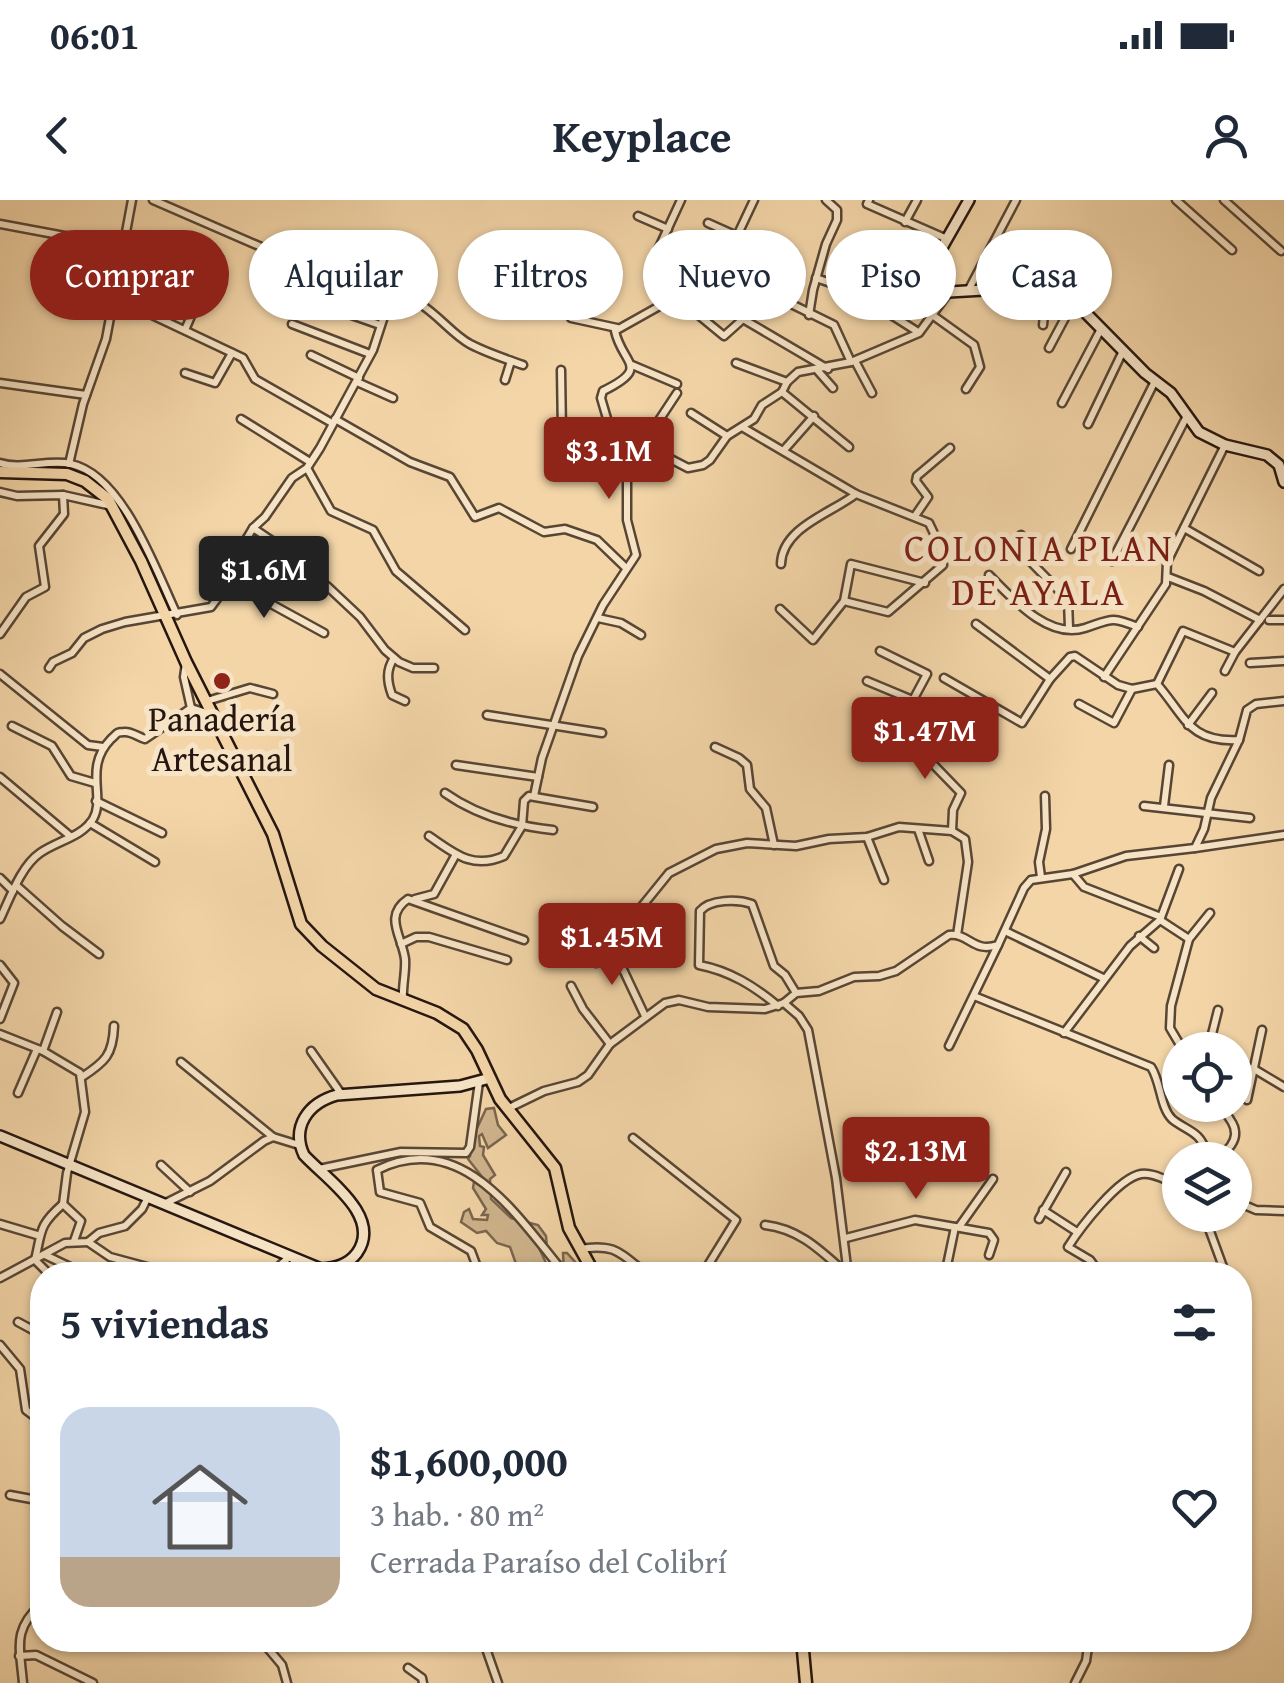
<!DOCTYPE html>
<html lang="es">
<head>
<meta charset="utf-8">
<style>
  :root { --surface:#fff; --page:#f6f6f7; --text:#1f2937; --muted:#747a83; --accent:#8f2418 }
  body { margin:0; font-family:"Gentium Book Plus",serif; background:var(--page); color:var(--text); height:100vh; display:flex; flex-direction:column; font-size:38px; white-space:nowrap }
  * { box-sizing:border-box; margin:0 }
  p { font-size:32px; color:var(--muted) }
  .icon { flex:none; width:55px; height:55px; fill:none; stroke:currentColor; stroke-width:2; stroke-linecap:round; stroke-linejoin:round }
  .map { position:relative; flex:1; overflow:hidden }
  .side { position:absolute; left:30px; top:1062px; width:1222px; height:390px; display:flex; flex-direction:column; background:var(--surface); border-radius:40px; box-shadow:0 2px 8px #0004 }
  .side>* { flex:none }
  .top-card { position:absolute; left:30px; top:30px; width:1225px; height:90px; display:flex; gap:20px }
  .buttons { position:absolute; left:1162px; top:832px; display:grid; gap:20px }
  .buttons a { display:grid; place-items:center; width:90px; height:90px; border-radius:50%; background:var(--surface); box-shadow:0 2px 8px #0004; font-size:50px }
  .price { position:absolute; translate:-50% -85px; padding:0 22px; border-radius:10px; background:var(--accent); color:#fff; font-size:32px; line-height:65px; filter:drop-shadow(0 2px 5px #0008) }
  .price::after { content:''; position:absolute; left:50%; top:60px; width:30px; height:22px; margin-left:-15px; background:inherit; clip-path:polygon(0 0,100% 0,50% 100%) }
  .price.current { background:#222; color:#fff }
  ul { padding:0; list-style:none }
  li { display:flex; align-items:center; gap:30px; height:250px; padding:0 30px }
  li span { display:grid; place-items:center; flex:none; width:280px; height:200px; border-radius:30px; color:#555 }
  li>.icon { margin-inline-start:auto }
  span .icon { width:120px; height:120px; fill:#fffc; stroke-width:1 }
  li b { font-size:42px }
  h2 { display:flex; justify-content:space-between; align-items:center; height:120px; padding:0 30px; font-size:42px }
  .tag { padding:0 35px; border-radius:45px; background:var(--surface); box-shadow:0 2px 8px #0004; font-size:35px; line-height:90px }
  .tag.current { background:var(--accent); color:#fff }
  .status { display:flex; justify-content:space-between; align-items:center; height:70px; padding:0 50px; background:var(--surface); direction:ltr }
  .status svg { height:28px; fill:currentColor }
  header { display:flex; justify-content:space-between; align-items:center; height:130px; padding:0 30px; background:var(--surface); font-size:45px; font-weight:600 }
  .map>svg:first-child { display:block }
  .green { fill:#d0b58e; stroke:#7a664e; stroke-width:2.5 }
  .lines { fill:none; stroke-linecap:round; stroke-linejoin:round }
  .street-casing { stroke:#584635; stroke-width:11 }
  .secondary-casing { stroke:#25160f; stroke-width:14 }
  .primary-casing { stroke:#25160f; stroke-width:15 }
  .street { stroke:#f7e4c6; stroke-width:6 }
  .secondary { stroke:#f7e4c6; stroke-width:9 }
  .primary { stroke:#f3d5a8; stroke-width:10 }
  .poi-dot { fill:#8f2418; stroke:#f7e4c6; stroke-width:4 }
  .labels { text-anchor:middle; dominant-baseline:central; stroke-width:10; stroke-linejoin:round; paint-order:stroke }
  .poi-label { font-size:35px; fill:#25160f; stroke:#f7e4c6 }
  .neighbourhood-label { font-size:38px; letter-spacing:2.5px; fill:#7a1f14; stroke:#f7e4c6 }
</style>
</head>
<body>
<div class="status"><b>06:01</b><svg viewBox="0 0 49 12"><path d="M0 12V9h3v3zM5 12V6h3v6zM10 12V3h3v9zM15 12V0h3v12zM26 1h20v11H26zM47 4h2v5h-2z"/></svg></div>
<header><svg class="icon" aria-label="back" viewBox="0 0 24 24"><path d="M15 5l-7 7 7 7"/></svg>Keyplace<svg class="icon" aria-label="person" viewBox="0 0 24 24"><circle cx="12" cy="8" r="4"/><path d="M4 21q1-7 8-7t8 7"/></svg></header>
<div class="map">
<svg width="1284" height="1483" viewBox="0 0 1284 1483">
  <rect width="100%" height="100%" fill="#f3d5a8"/>
  <filter id="stains"><feTurbulence type="fractalNoise" baseFrequency=".002" numOctaves="4"/><feColorMatrix values="0 0 0 0 .2 0 0 0 0 .09 0 0 0 0 .02 0 0 0 .5 -.17"/></filter>
  <radialGradient id="worn" r=".72"><stop offset=".6" stop-color="#630" stop-opacity="0"/><stop offset="1" stop-color="#630" stop-opacity=".3"/></radialGradient>
  <polygon class="green" points="494,908 498,925 506,935 488,948 482,934 479,936 480,946 484,947 483,955 495,975 490,979 491,999 511,1018 538,1025 546,1036 547,1048 540,1050 551,1074 564,1072 563,1053 567,1053 587,1075 520,1075 510,1047 497,1043 486,1031 477,1033 461,1022 464,1012 469,1009 473,1019 487,1020 488,1015 482,1015 486,1009 473,988 474,982 483,978 468,959 470,956 465,954 486,909"/>
  <g class="lines">
    <g class="street-casing">
      <g id="street">
        <polyline points="153,0 296,62"/>
        <polyline points="869,0 867,4 947,39"/>
        <polyline points="1176,0 1232,50"/>
        <polyline points="1224,0 1281,51"/>
        <polyline points="638,16 668,29"/>
        <polyline points="905,22 917,0"/>
        <polyline points="708,23 737,36"/>
        <polyline points="0,24 86,40 124,43"/>
        <polyline points="870,55 894,72 924,109 974,145 980,167 966,189"/>
        <polyline points="650,67 681,0"/>
        <polyline points="816,78 854,91 918,132"/>
        <polyline points="854,91 874,45"/>
        <polyline points="968,91 1016,0"/>
        <polyline points="292,94 380,125"/>
        <polyline points="775,96 834,125 851,162"/>
        <polyline points="114,97 243,158 255,179 332,223"/>
        <polyline points="693,111 726,74 737,36 754,0"/>
        <polyline points="809,115 813,90 826,44 837,20 837,10 826,0"/>
        <polyline points="571,118 617,128"/>
        <polyline points="292,124 370,154"/>
        <polyline points="1043,125 1046,93"/>
        <polyline points="185,130 206,81"/>
        <polyline points="1049,148 1074,101"/>
        <polyline points="311,155 359,178"/>
        <polyline points="855,161 872,193"/>
        <polyline points="736,163 787,182"/>
        <polyline points="632,165 677,184"/>
        <path d="M561,170l1,63c11,10 36,19 52,13 6,-2 10,-6 16,-8l58,30 15,-3 7,-5 17,-24 27,-17 8,-14 20,-13 5,-10 11,-10 53,-10 68,-29 30,-41"/>
        <polyline points="818,171 833,188"/>
        <polyline points="185,173 215,183 232,153"/>
        <polyline points="505,180 511,161"/>
        <polyline points="357,182 393,198"/>
        <polyline points="0,183 86,195"/>
        <polyline points="782,192 849,247"/>
        <polyline points="1062,203 1101,129"/>
        <polyline points="691,213 727,236"/>
        <polyline points="241,219 310,262"/>
        <polyline points="335,219 410,262 450,277 475,317 499,308 544,332 565,329 597,340 625,367"/>
        <polyline points="1088,224 1123,151"/>
        <polyline points="742,227 856,294 929,323 938,342 943,365 888,412 844,401"/>
        <polyline points="644,243 677,193"/>
        <polyline points="784,250 814,216"/>
        <path d="M0,263c22,7 48,-4 71,1 52,11 85,107 106,151"/>
        <polyline points="69,264 83,204 106,139 132,0"/>
        <polyline points="307,268 331,311 373,330 396,371 465,430"/>
        <polyline points="0,292 17,296 63,295 112,306"/>
        <polyline points="915,316 928,297 916,281 917,276 950,248"/>
        <polyline points="253,328 284,349 318,383 327,386 360,417 385,450 399,462 413,468 434,468"/>
        <polyline points="1184,328 1259,371"/>
        <polyline points="1021,335 1026,357 1068,400 1069,428"/>
        <polyline points="1071,349 1155,181"/>
        <polyline points="1112,361 1187,216"/>
        <path d="M781,364c1,-37 51,-51 75,-70"/>
        <polyline points="234,365 273,405 324,433"/>
        <path d="M989,375c23,23 59,65 96,53 27,-9 25,-12 53,-1"/>
        <polyline points="1168,377 1204,391 1260,420"/>
        <polyline points="780,409 813,440 844,401 851,364 925,383"/>
        <polyline points="598,418 621,423 641,435"/>
        <polyline points="1269,420 1284,420"/>
        <path d="M976,424l74,55 20,-22 5,-1 43,29 14,4 25,-5c28,32 32,59 82,56"/>
        <polyline points="0,434 26,397 45,387 39,346 64,314 63,295"/>
        <polyline points="880,451 927,474 898,528 961,593 953,610 952,631"/>
        <path d="M394,458c-8,12 -7,23 -2,37l13,6"/>
        <polyline points="1250,463 1284,461"/>
        <path d="M49,468l4,-6 19,-9 12,-15 18,-9 23,-7 86,-15 14,-19 13,-35 15,-25 12,-11 27,-39 15,-10 13,-20 53,-98 17,-52c32,-8 55,33 80,46 17,9 36,15 53,21"/>
        <polyline points="1225,471 1235,452 1284,389"/>
        <polyline points="0,474 88,545 103,547"/>
        <polyline points="1104,477 1166,384 1167,362 1225,245"/>
        <polyline points="944,478 1022,523 1050,479"/>
        <polyline points="867,481 915,501"/>
        <polyline points="1157,484 1183,431 1235,452"/>
        <polyline points="207,501 250,488 273,494"/>
        <polyline points="1079,504 1114,523 1132,489"/>
        <polyline points="191,508 213,515"/>
        <polyline points="487,515 602,533"/>
        <polyline points="1188,525 1212,493"/>
        <polyline points="12,526 52,546 71,576 95,583"/>
        <polyline points="715,547 739,558 747,565 750,589 766,608 774,645"/>
        <polyline points="456,565 538,577"/>
        <polyline points="0,577 70,636"/>
        <path d="M445,593c31,22 71,33 108,37"/>
        <path d="M534,596l8,-38 36,-102 25,-51 33,-50 -9,-35v-51l-14,-30 -12,-41 2,-7c49,-24 19,-27 12,-60l57,-32 12,4 40,33 19,-17 85,50"/>
        <polyline points="96,601 162,633"/>
        <polyline points="1144,606 1250,618"/>
        <polyline points="1164,606 1169,565"/>
        <polyline points="90,623 155,662"/>
        <polyline points="918,629 929,661"/>
        <path d="M429,636c25,17 43,34 75,20l18,-30 2,-25 5,-5 64,11"/>
        <polyline points="867,637 884,680"/>
        <polyline points="1195,648 1284,635"/>
        <polyline points="1073,674 1084,687 1161,717"/>
        <polyline points="1041,677 1039,662 1046,629 1045,596"/>
        <polyline points="0,678 13,691"/>
        <polyline points="17,686 62,726 99,754"/>
        <polyline points="415,699 434,694 455,656"/>
        <path d="M0,719c10,-21 21,-53 40,-66 17,-12 42,-16 53,-34 13,-22 -10,-51 18,-80 6,-5 5,-7 13,-7 7,-1 14,5 21,7l46,-31 -7,-31 2,-14"/>
        <polyline points="1160,720 1189,739"/>
        <polyline points="1005,731 1103,778"/>
        <polyline points="1139,736 1154,748"/>
        <polyline points="401,744 416,737 429,737 507,760"/>
        <polyline points="611,744 645,816"/>
        <polyline points="596,763 669,673 716,649 747,643 796,646 829,639 867,637 899,627 952,631 965,639 968,662 957,735"/>
        <polyline points="0,765 14,783 0,819"/>
        <polyline points="571,786 583,809 610,844"/>
        <path d="M974,796l177,71c10,15 9,40 21,52 13,11 30,13 33,32"/>
        <path d="M403,800c-1,-14 3,-28 2,-41 -3,-23 -22,-43 3,-60l116,41"/>
        <polyline points="784,803 799,816 808,830 836,978 848,1075"/>
        <path d="M778,806c-24,-20 -48,-35 -79,-41l1,-54c10,-12 37,-12 52,-7l22,62 11,9 11,18"/>
        <polyline points="1064,833 1130,746 1160,720 1179,669"/>
        <polyline points="0,834 43,851 80,873 85,912 67,973 63,1004"/>
        <polyline points="949,846 998,745"/>
        <polyline points="1183,850 1170,828 1171,806 1189,739 1210,713"/>
        <polyline points="1208,850 1218,810"/>
        <polyline points="43,851 57,812"/>
        <polyline points="311,851 342,895"/>
        <polyline points="181,862 273,937"/>
        <polyline points="1235,865 1254,869 1284,887"/>
        <path d="M82,877c23,-15 31,-22 32,-51"/>
        <polyline points="18,893 37,849"/>
        <polyline points="1247,900 1262,830"/>
        <path d="M1219,905c13,15 25,29 7,46"/>
        <path d="M509,908l35,-17 34,-9 10,-7 22,-31 55,-41 14,-3 29,7 57,2 19,-6 12,-10 23,-2 35,-14 25,-1 17,-5 53,-36c21,-2 23,18 49,10l26,-57 7,-8 42,-6 53,-18 69,-8 9,-19 7,-31 28,-58 8,-30 9,-6 28,-3"/>
        <polyline points="633,938 736,1020 702,1075"/>
        <polyline points="1205,951 1226,951"/>
        <polyline points="161,965 190,992"/>
        <polyline points="319,969 401,952 466,953 470,947 479,882"/>
        <polyline points="1235,1001 1256,1010 1284,1011"/>
        <polyline points="166,1003 210,981 264,941 273,937 299,945"/>
        <polyline points="63,1004 81,1021 74,1041"/>
        <polyline points="1043,1010 1077,1032"/>
        <polyline points="1204,1015 1226,1075"/>
        <polyline points="1039,1019 1066,972"/>
        <polyline points="0,1024 37,1035"/>
        <path d="M765,1025c35,4 56,26 82,49"/>
        <polyline points="959,1027 993,979"/>
        <polyline points="846,1038 915,1020 989,1033 994,1040 989,1055"/>
        <polyline points="88,1042 110,1057 177,1075"/>
        <path d="M579,1049c37,-6 41,4 69,26"/>
        <polyline points="45,1055 87,1075"/>
        <polyline points="293,1059 299,1075"/>
        <path d="M50,1075l-15,-15c7,-29 3,-34 28,-56"/>
        <polyline points="270,1075 290,1056"/>
        <path d="M480,1075l-9,-24 -41,-24 -10,-24 -40,-11 -3,-22c86,-43 142,49 189,105"/>
        <polyline points="945,1075 955,1027"/>
        <path d="M1101,1075l-11,-15 -22,-13c12,-19 50,-69 73,-73 13,-2 27,8 39,11"/>
        <polyline points="0,1078 65,1043 88,1042 99,1033 125,1026 142,1009 148,997"/>
        <polyline points="18,1122 42,1135"/>
        <polyline points="0,1145 20,1169 26,1210 42,1222"/>
        <polyline points="10,1295 42,1301"/>
        <polyline points="261,1440 282,1465 287,1483"/>
        <polyline points="483,1440 498,1483"/>
        <polyline points="19,1456 36,1455 93,1483"/>
        <polyline points="408,1468 422,1478 423,1483"/>
        <path d="M23,1483c-3,-36 -11,-53 19,-80"/>
        <polyline points="1075,1483 1086,1461 1089,1440"/>
      </g>
    </g>
    <g class="secondary-casing">
      <g id="secondary">
        <polyline points="969,0 931,67 929,79 949,92 1019,88 1056,94 1074,101 1145,173 1171,193 1199,232 1225,245 1267,255 1279,265 1284,282"/>
        <path d="M0,936l321,133c14,-1 27,-4 36,-16 26,-37 -31,-74 -53,-98 -13,-28 4,-52 33,-60l123,-9 30,-8"/>
      </g>
    </g>
    <g class="primary-casing">
      <g id="primary">
        <polyline points="0,272 67,274 85,281 108,299 141,361 186,462 273,634 301,724 322,746 376,789 437,813 463,829 477,850 500,899 555,968 569,1028 595,1075"/>
        <polyline points="802,1440 806,1483"/>
      </g>
    </g>
    <use href="#street" class="street"/>
    <use href="#secondary" class="secondary"/>
    <use href="#primary" class="primary"/>
  </g>
  <circle class="poi-dot" cx="222" cy="481" r="10"/>
  <g class="labels">
    <g class="poi-label">
      <text x="222" y="518">Panadería<tspan x="222" dy="40">Artesanal</tspan></text>
    </g>
    <g class="neighbourhood-label">
      <text x="1039" y="347">COLONIA PLAN<tspan x="1039" dy="44">DE AYALA</tspan></text>
    </g>
  </g>
  <rect width="100%" height="100%" filter="url(#stains)"/>
  <rect width="100%" height="100%" fill="url(#worn)"/>
</svg>
<div class="buttons">
<a><svg class="icon" aria-label="locate" viewBox="0 0 24 24"><circle cx="12" cy="12" r="6"/><path d="M12 2v4M12 18v4M2 12h4M18 12h4"/></svg></a>
<a><svg class="icon" aria-label="layers" viewBox="0 0 24 24"><path d="M12 4l9 5-9 5-9-5zM3 14l9 5 9-5"/></svg></a>
</div>
<b class="price" style="left:609px;top:302px">$3.1M</b>
<b class="price current" style="left:264px;top:421px">$1.6M</b>
<b class="price" style="left:925px;top:582px">$1.47M</b>
<b class="price" style="left:612px;top:788px">$1.45M</b>
<b class="price" style="left:916px;top:1002px">$2.13M</b>
<div class="top-card">
<a class="tag current">Comprar</a>
<a class="tag">Alquilar</a>
<a class="tag">Filtros</a>
<a class="tag">Nuevo</a>
<a class="tag">Piso</a>
<a class="tag">Casa</a>
</div>
<section class="side">
<h2>5 viviendas<svg class="icon" aria-label="filters" viewBox="0 0 24 24"><path d="M4 7h16M4 17h16"/><circle cx="9" cy="7" r="2"/><circle cx="15" cy="17" r="2"/></svg></h2>
<ul>
<li><span style="background:linear-gradient(#c9d6e8 75%,#b9a48a 0)"><svg class="icon" aria-label="home" viewBox="0 0 24 24"><path d="M3 11l9-7 9 7M6 9v11h12V9"/></svg></span><div><b>$1,600,000</b><p>3 hab. · 80 m²</p><p>Cerrada Paraíso del Colibrí</p></div><svg class="icon" aria-label="heart" viewBox="0 0 24 24"><path d="M12 20l-8-8c-3-5 5-10 8-4 3-6 11-1 8 4z"/></svg></li>
</ul>
</section>
</div>
</body>
</html>
